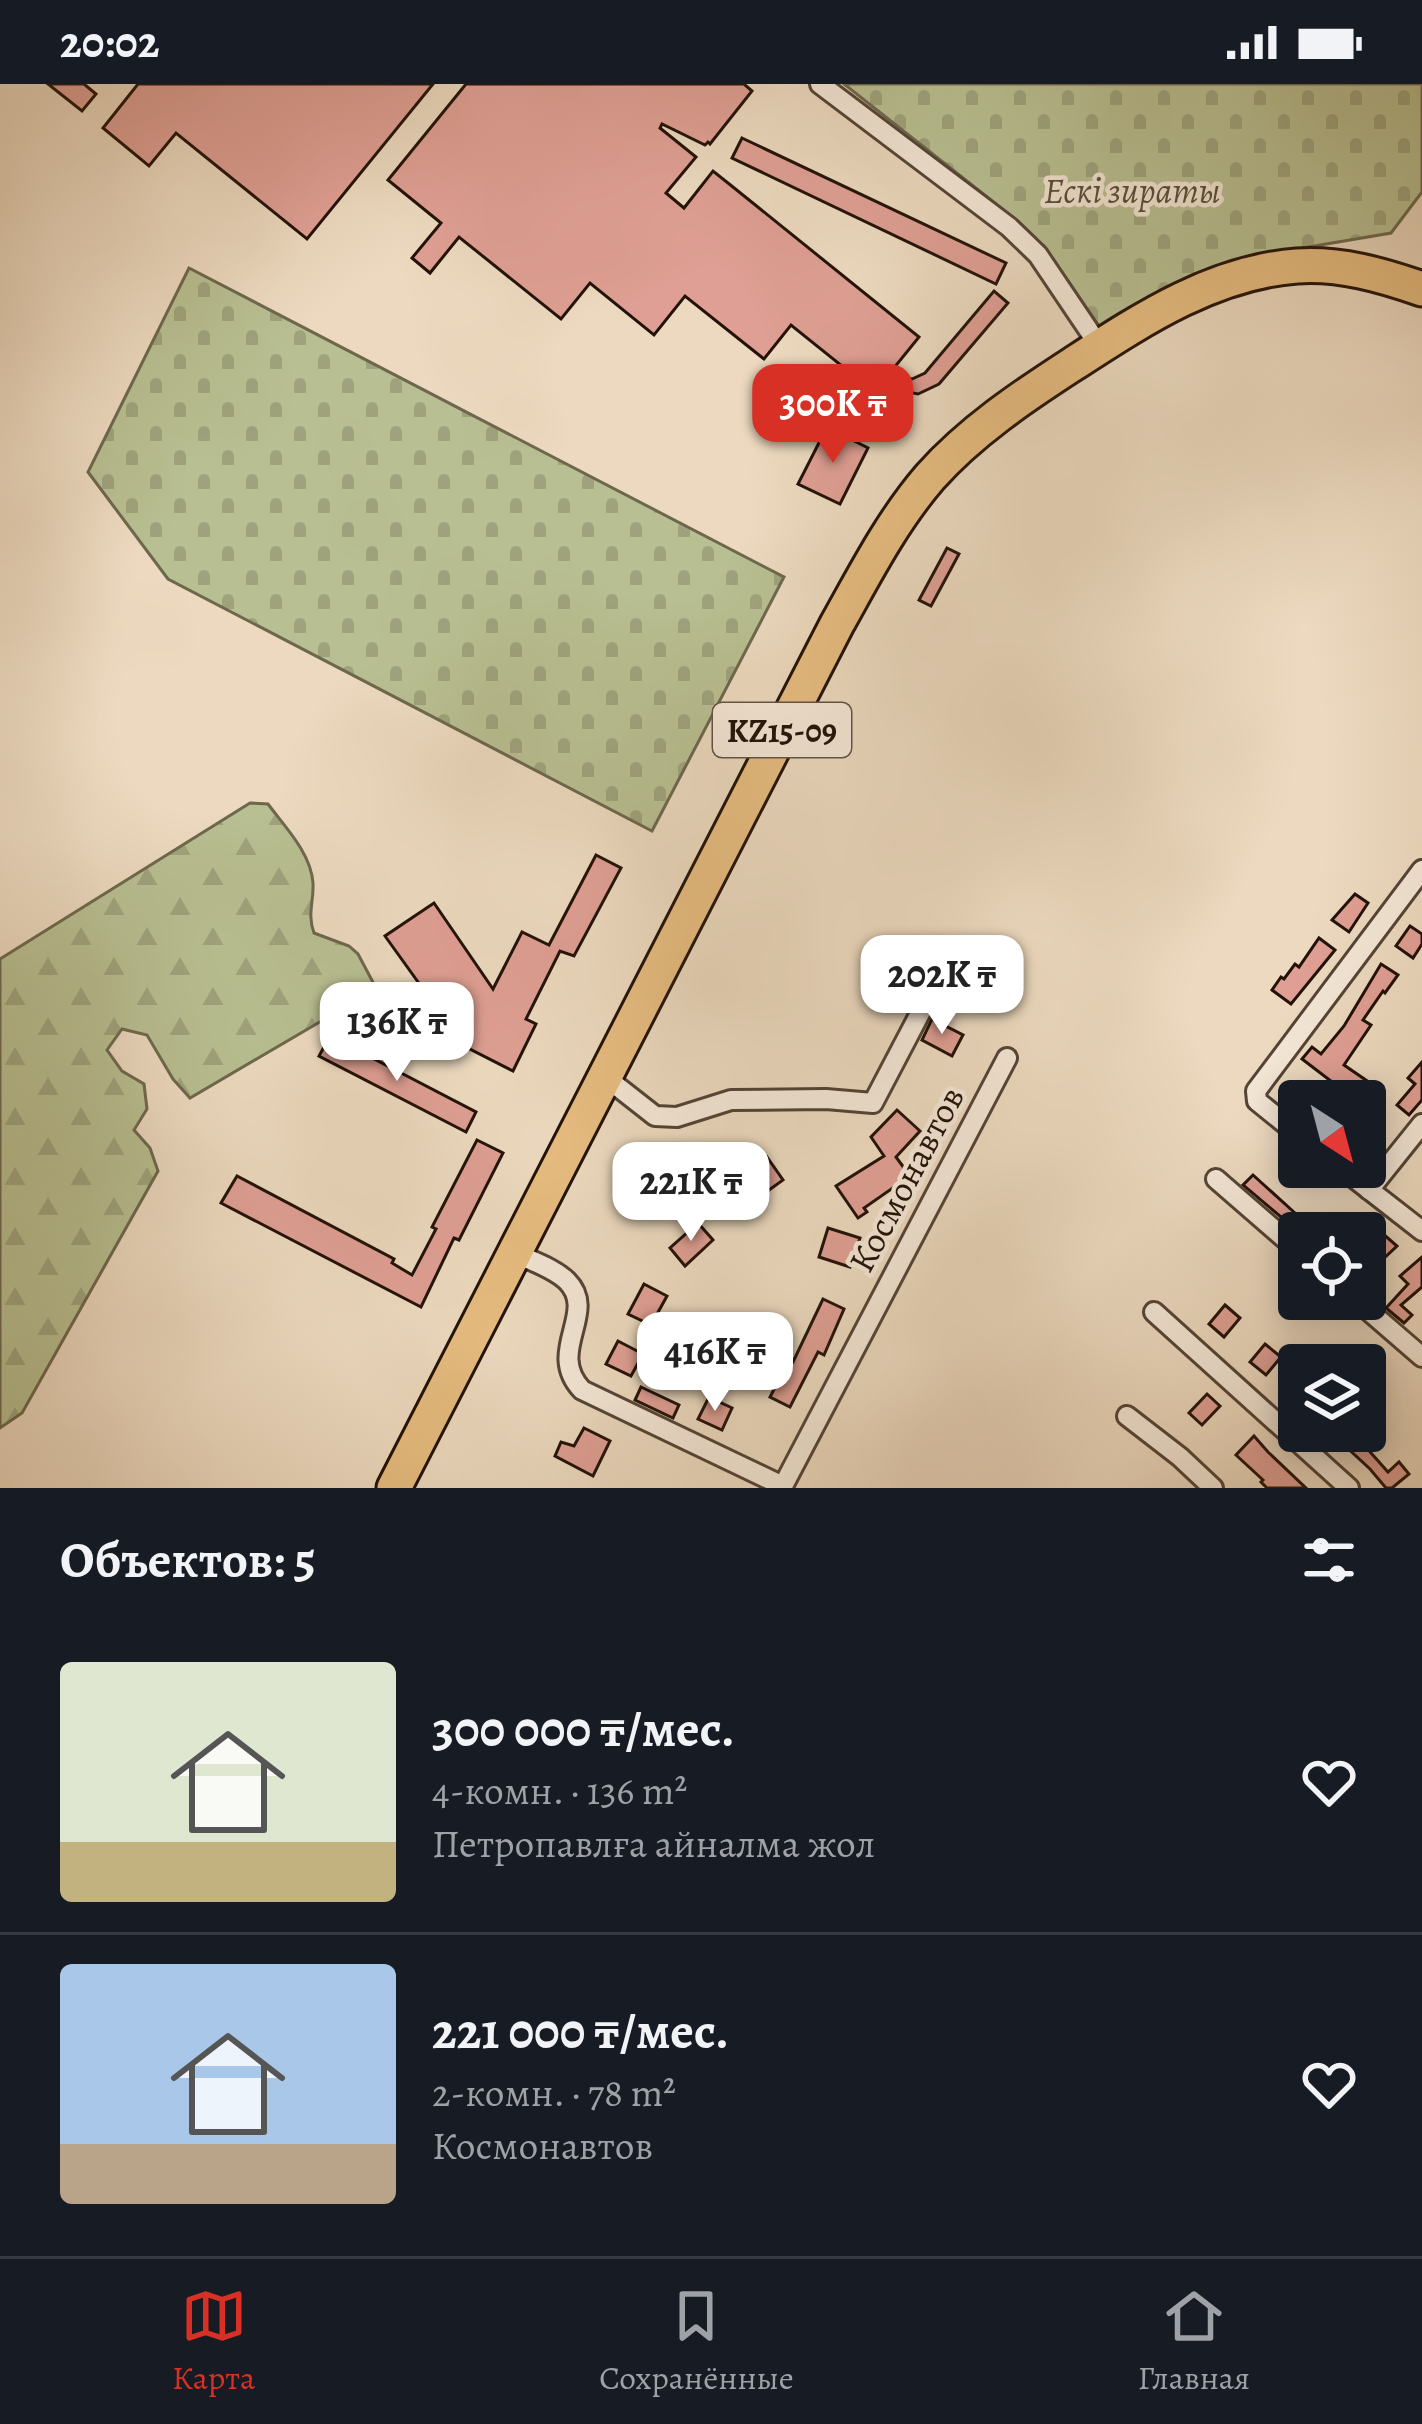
<!DOCTYPE html>
<html lang="ru">
<head>
<meta charset="utf-8">
<style>
  :root { --surface:#171b24; --page:#242831; --text:#f1f3f6; --muted:#9ea1a6; --line:#363941; --accent:#d93025 }
  body { margin:0; font-family:Alegreya,serif; background:var(--page); color:var(--text); height:100vh; display:flex; flex-direction:column; font-size:45px; white-space:nowrap }
  * { box-sizing:border-box; margin:0 }
  p { font-size:39px; color:var(--muted) }
  .icon { flex:none; width:66px; height:66px; fill:none; stroke:currentColor; stroke-width:2; stroke-linecap:round; stroke-linejoin:round }
  .map { position:relative; height:1404px; overflow:hidden }
  .sheet { display:flex; flex-direction:column; background:var(--surface); flex:1 }
  .sheet>* { flex:none }
  .needle { width:78px; rotate:144deg }
  .tools { position:absolute; left:1278px; top:996px; display:grid; gap:24px }
  .tools a { display:grid; place-items:center; width:108px; height:108px; border-radius:12px; background:var(--surface); box-shadow:0 6px 30px #0003; font-size:60px }
  .price { position:absolute; translate:-50% -102px; padding:0 27px; border-radius:24px; background:#fff; color:#222; font-size:39px; line-height:78px; filter:drop-shadow(0 3px 6px #0008) }
  .price::after { content:''; position:absolute; left:50%; top:72px; width:36px; height:27px; margin-left:-18px; background:inherit; clip-path:polygon(0 0,100% 0,50% 100%) }
  .price.selected { background:var(--accent); color:#fff }
  ul { padding:0; list-style:none }
  li { display:flex; align-items:center; gap:36px; height:300px; padding:0 60px }
  li+li { border-top:3px solid var(--line) }
  li span { display:grid; place-items:center; flex:none; width:336px; height:240px; border-radius:12px; color:#555 }
  li>.icon { margin-inline-start:auto }
  span .icon { width:144px; height:144px; fill:#fffc; stroke-width:1 }
  li b { font-size:51px }
  h2 { display:flex; justify-content:space-between; align-items:center; height:144px; padding:0 60px; font-size:51px }
  .status { display:flex; justify-content:space-between; align-items:center; height:84px; padding:0 60px; background:var(--surface); direction:ltr }
  .status svg { height:33px; fill:currentColor }
  .dock { display:flex; justify-content:space-around; align-items:center; height:168px; border-top:3px solid var(--line); background:var(--surface); font-size:33px; color:var(--muted) }
  .dock a { display:grid; justify-items:center; gap:6px }
  .dock .selected { color:var(--accent) }
  .map>svg:first-child { display:block }
  .forest { fill:url(#forest-firs); stroke:#6d684d; stroke-width:3 }
  .cemetery { fill:url(#cemetery-stones); stroke:#6d684d; stroke-width:3 }
  .building { fill:#df9f94; stroke:#221208; stroke-width:3 }
  .lines { fill:none; stroke-linecap:round; stroke-linejoin:round }
  .street-casing { stroke:#544436; stroke-width:24 }
  .highway-casing { stroke:#221208; stroke-width:39 }
  .street { stroke:#f3e6d5; stroke-width:18 }
  .highway { stroke:#e6bc80; stroke-width:33 }
  .labels { text-anchor:middle; dominant-baseline:central; stroke-width:9; stroke-linejoin:round; paint-order:stroke }
  .shield { fill:#f3e6d5; stroke:#615246; stroke-width:3 }
  .shield-label { font-size:33px; font-weight:bold; fill:#221208 }
  .park-label { font-size:36px; font-style:italic; fill:#564f38; stroke:#f3e6d5 }
  .street-label { font-size:36px; fill:#221208; stroke:#f3e6d5 }
</style>
</head>
<body>
<div class="status"><b>20:02</b><svg viewBox="0 0 49 12"><path d="M0 12V9h3v3zM5 12V6h3v6zM10 12V3h3v9zM15 12V0h3v12zM26 1h20v11H26zM47 4h2v5h-2z"/></svg></div>
<div class="map">
<svg width="1422" height="1404" viewBox="0 0 1422 1404">
  <defs>
    <pattern id="forest-firs" width="22" height="20" patternUnits="userSpaceOnUse" patternTransform="scale(3)"><rect width="22" height="20" fill="#b8bf92"/><path d="M5 1l3.5 6h-7zM16 11l3.5 6h-7z" fill="#9ea37c"/></pattern>
    <pattern id="cemetery-stones" width="16" height="16" patternUnits="userSpaceOnUse" patternTransform="scale(3)"><rect width="16" height="16" fill="#b8bf92"/><path d="M2 7V4a2 2 0 0 1 4 0v3zM10 15v-3a2 2 0 0 1 4 0v3z" fill="#9ea37c"/></pattern>
  </defs>
  <rect width="100%" height="100%" fill="#ecd9bf"/>
  <filter id="stains"><feTurbulence type="fractalNoise" baseFrequency=".00167" numOctaves="4"/><feColorMatrix values="0 0 0 0 .2 0 0 0 0 .09 0 0 0 0 .02 0 0 0 .5 -.17"/></filter>
  <radialGradient id="worn" r=".72"><stop offset=".6" stop-color="#630" stop-opacity="0"/><stop offset="1" stop-color="#630" stop-opacity=".3"/></radialGradient>
  <path class="forest" d="M250,719l18,1c17,23 43,49 45,79 1,18 -6,31 1,50l35,13 9,8 18,34 21,13 13,22c-19,42 -45,12 -67,-7h-13l-140,82 -17,-19 -26,-44 -25,-6 -15,21 15,21 22,13 3,25 -13,21 16,18 8,23 -136,242 -22,15v-469z"/>
  <g class="cemetery">
    <polygon points="844,0 1422,0 1422,108 1391,149 1249,173 1174,200 1101,245 1046,165 1015,135"/>
    <polygon points="189,184 784,493 652,747 168,495 88,388"/>
  </g>
  <g class="building">
    <polygon points="48,0 84,0 96,10 82,27"/>
    <polygon points="138,0 433,0 307,155 176,49 149,82 103,44"/>
    <polygon points="466,0 744,0 752,7 710,60 708,58 705,61 662,40 660,44 696,73 666,109 684,124 713,87 728,99 919,253 889,290 912,295 925,289 994,207 1008,219 939,300 918,310 898,306 862,290 858,295 791,241 764,275 685,212 654,251 590,199 561,235 459,153 430,189 412,174 441,139 388,96"/>
    <polygon points="742,54 1006,179 996,200 732,74"/>
    <polygon points="827,343 868,364 840,420 798,400"/>
    <polygon points="947,464 959,470 931,522 919,516"/>
    <polygon points="596,771 621,784 574,872 560,867 526,935 536,940 513,987 464,962 385,852 434,819 493,905 522,848 549,861"/>
    <polygon points="1355,810 1368,819 1349,848 1332,836"/>
    <polygon points="1410,842 1422,850 1422,860 1413,874 1396,862"/>
    <polygon points="1319,854 1335,866 1291,920 1272,906 1281,893 1284,895 1295,880 1299,883"/>
    <polygon points="1381,880 1398,891 1385,909 1383,907 1363,936 1371,941 1344,981 1373,1001 1362,1017 1357,1017 1302,975 1312,963 1321,970 1344,942"/>
    <polygon points="932,935 963,951 952,972 922,956"/>
    <polygon points="330,952 476,1028 466,1048 319,972"/>
    <polygon points="1422,978 1422,1016 1409,1031 1397,1021 1415,1000 1408,994"/>
    <polygon points="1299,998 1323,1017 1299,1017 1299,1034 1283,1021"/>
    <polygon points="897,1026 920,1047 896,1073 910,1092 864,1124 867,1128 858,1134 836,1102 884,1072 871,1053"/>
    <polygon points="477,1056 503,1069 459,1156 454,1154 421,1223 221,1119 237,1092 394,1175 392,1179 412,1191 436,1145 432,1143"/>
    <polygon points="767,1073 783,1096 744,1124 730,1104"/>
    <polygon points="1253,1091 1295,1129 1287,1138 1243,1101"/>
    <polygon points="698,1139 713,1156 685,1182 670,1164"/>
    <polygon points="828,1144 860,1154 850,1183 819,1173"/>
    <polygon points="1382,1149 1397,1162 1365,1192 1365,1168"/>
    <polygon points="1422,1173 1422,1203 1401,1221 1412,1231 1404,1239 1386,1224 1408,1200 1400,1192"/>
    <polygon points="644,1200 667,1212 651,1241 628,1230"/>
    <polygon points="823,1215 844,1225 824,1271 818,1268 790,1323 770,1313 789,1276 793,1278"/>
    <polygon points="1225,1221 1240,1234 1224,1253 1209,1240"/>
    <polygon points="749,1235 780,1251 768,1275 736,1259"/>
    <polygon points="618,1257 643,1270 631,1292 606,1280"/>
    <polygon points="1265,1260 1281,1273 1266,1291 1250,1278"/>
    <polygon points="641,1303 679,1321 673,1334 635,1316"/>
    <polygon points="1207,1310 1220,1322 1202,1341 1189,1329"/>
    <polygon points="709,1313 732,1324 722,1346 698,1335"/>
    <polygon points="584,1344 610,1357 593,1392 555,1372 561,1358 574,1362"/>
    <polygon points="1329,1347 1358,1347 1367,1355 1363,1360 1388,1388 1399,1378 1409,1390 1392,1404 1386,1404 1370,1385"/>
    <polygon points="1254,1352 1268,1368 1306,1404 1267,1404 1261,1398 1263,1396 1236,1371"/>
  </g>
  <g class="lines">
    <g class="street-casing">
      <g id="street">
        <polyline points="820,0 1009,143 1038,171 1100,263"/>
        <polyline points="604,992 655,1032 677,1033 731,1016 826,1015 873,1019 927,916"/>
        <polyline points="1299,1051 1257,1017 1256,1007 1422,786"/>
        <polyline points="1340,1083 1422,1147"/>
        <polyline points="1216,1095 1299,1167"/>
        <polyline points="1369,1106 1422,1040"/>
        <path d="M515,1169c16,8 39,15 52,28 32,32 -22,70 15,109l201,96 224,-428"/>
        <polyline points="1355,1215 1422,1273"/>
        <polyline points="1154,1228 1349,1404"/>
        <polyline points="1127,1332 1180,1373 1213,1404"/>
      </g>
    </g>
    <g class="highway-casing">
      <path id="highway" d="M394,1404l443,-864c28,-50 55,-103 93,-147 40,-45 92,-80 143,-113 68,-44 140,-92 224,-98 43,-3 85,9 125,23"/>
    </g>
    <use href="#street" class="street"/>
    <use href="#highway" class="highway"/>
  </g>
  <g class="labels">
    <rect class="shield" x="713" y="619" width="138" height="54" rx="9"/>
    <g class="shield-label">
      <text x="782" y="646">KZ15-09</text>
    </g>
    <g class="park-label">
      <text x="1132" y="106">Ескі зираты</text>
    </g>
    <g class="street-label">
      <text transform="translate(906 1095) rotate(-62)">Космонавтов</text>
    </g>
  </g>
  <rect width="100%" height="100%" filter="url(#stains)"/>
  <rect width="100%" height="100%" fill="url(#worn)"/>
</svg>
<div class="tools">
<a><svg class="needle" viewBox="-14 -14 28 28"><path d="M0-13l5 13h-10z" fill="#e53935"/><path d="M0 13l5-13h-10z" fill="#9ea1a6"/></svg></a>
<a><svg class="icon" aria-label="locate" viewBox="0 0 24 24"><circle cx="12" cy="12" r="6"/><path d="M12 2v4M12 18v4M2 12h4M18 12h4"/></svg></a>
<a><svg class="icon" aria-label="layers" viewBox="0 0 24 24"><path d="M12 4l9 5-9 5-9-5zM3 14l9 5 9-5"/></svg></a>
</div>
<b class="price selected" style="left:833px;top:382px">300K ₸</b>
<b class="price" style="left:942px;top:953px">202K ₸</b>
<b class="price" style="left:397px;top:1000px">136K ₸</b>
<b class="price" style="left:691px;top:1160px">221K ₸</b>
<b class="price" style="left:715px;top:1330px">416K ₸</b>
</div>
<section class="sheet">
<h2>Объектов: 5<svg class="icon" aria-label="filters" viewBox="0 0 24 24"><path d="M4 7h16M4 17h16"/><circle cx="9" cy="7" r="2"/><circle cx="15" cy="17" r="2"/></svg></h2>
<ul>
<li><span style="background:linear-gradient(#dfe7d0 75%,#c2b280 0)"><svg class="icon" aria-label="home" viewBox="0 0 24 24"><path d="M3 11l9-7 9 7M6 9v11h12V9"/></svg></span><div><b>300 000 ₸/мес.</b><p>4-комн. · 136 m²</p><p>Петропавлға айналма жол</p></div><svg class="icon" aria-label="heart" viewBox="0 0 24 24"><path d="M12 20l-8-8c-3-5 5-10 8-4 3-6 11-1 8 4z"/></svg></li>
<li><span style="background:linear-gradient(#a9c7e8 75%,#b9a48a 0)"><svg class="icon" aria-label="home" viewBox="0 0 24 24"><path d="M3 11l9-7 9 7M6 9v11h12V9"/></svg></span><div><b>221 000 ₸/мес.</b><p>2-комн. · 78 m²</p><p>Космонавтов</p></div><svg class="icon" aria-label="heart" viewBox="0 0 24 24"><path d="M12 20l-8-8c-3-5 5-10 8-4 3-6 11-1 8 4z"/></svg></li>
</ul>
</section>
<nav class="dock">
<a class="selected"><svg class="icon" aria-label="map" viewBox="0 0 24 24"><path d="M3 6l6-2 6 2 6-2v14l-6 2-6-2-6 2zM9 4v14M15 6v14"/></svg>Карта</a>
<a><svg class="icon" aria-label="saved" viewBox="0 0 24 24"><path d="M7 4h10v16l-5-4-5 4z"/></svg>Сохранённые</a>
<a><svg class="icon" aria-label="home" viewBox="0 0 24 24"><path d="M3 11l9-7 9 7M6 9v11h12V9"/></svg>Главная</a>
</nav>
</body>
</html>
